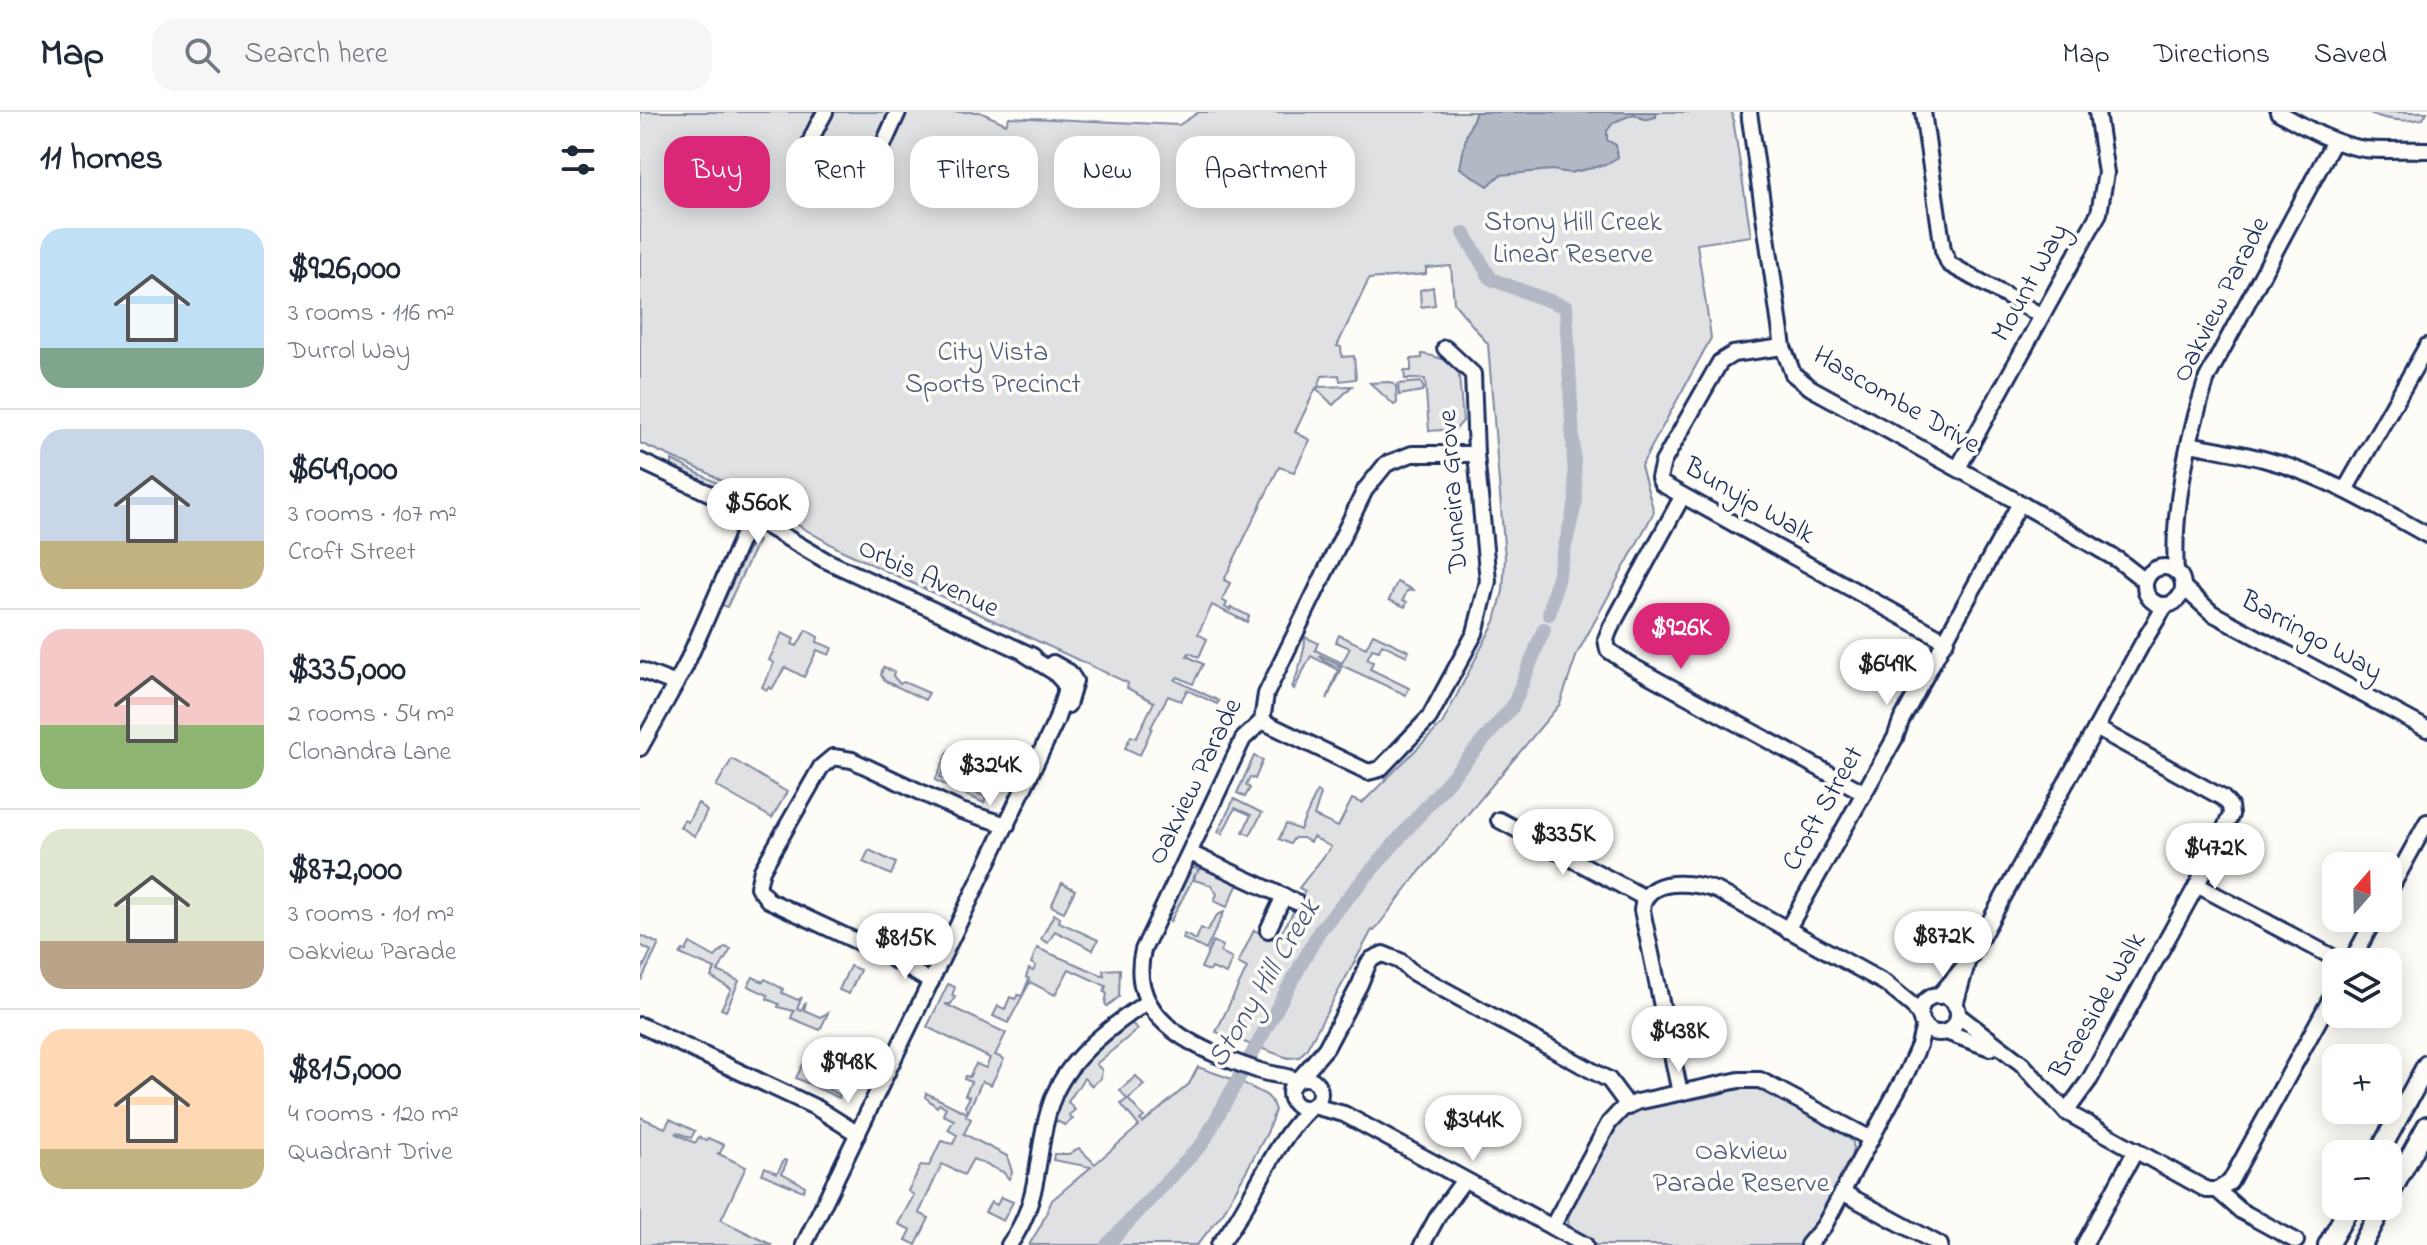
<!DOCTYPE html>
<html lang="en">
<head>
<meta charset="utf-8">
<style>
  :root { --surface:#fff; --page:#f6f6f7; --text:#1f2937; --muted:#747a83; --line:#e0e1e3; --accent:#db2777 }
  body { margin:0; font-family:"Indie Flower",sans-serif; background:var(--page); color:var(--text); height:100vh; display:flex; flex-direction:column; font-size:30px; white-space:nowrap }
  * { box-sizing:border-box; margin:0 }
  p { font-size:26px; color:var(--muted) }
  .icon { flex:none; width:44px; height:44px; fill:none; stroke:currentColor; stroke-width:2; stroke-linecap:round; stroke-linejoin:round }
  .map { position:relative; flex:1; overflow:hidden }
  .side { display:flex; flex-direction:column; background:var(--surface); width:640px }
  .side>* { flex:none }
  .guide { position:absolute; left:24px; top:24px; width:760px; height:72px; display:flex; gap:16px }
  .needle { width:52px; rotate:20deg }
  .fabs { position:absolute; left:1682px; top:740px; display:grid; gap:16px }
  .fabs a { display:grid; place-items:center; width:80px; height:80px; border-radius:16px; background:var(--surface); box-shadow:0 4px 20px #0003; font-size:40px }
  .price { position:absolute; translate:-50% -68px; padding:0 18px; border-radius:28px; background:#fff; color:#222; font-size:26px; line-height:52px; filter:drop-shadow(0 2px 4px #0008) }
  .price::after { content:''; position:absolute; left:50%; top:48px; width:24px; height:18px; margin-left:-12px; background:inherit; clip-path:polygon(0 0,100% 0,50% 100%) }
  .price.selected { background:var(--accent); color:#fff }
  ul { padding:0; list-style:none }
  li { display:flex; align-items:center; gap:24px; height:200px; padding:0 40px }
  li+li { border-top:2px solid var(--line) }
  li span { display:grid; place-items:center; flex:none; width:224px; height:160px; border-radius:24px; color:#555 }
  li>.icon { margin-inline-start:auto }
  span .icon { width:96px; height:96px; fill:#fffc; stroke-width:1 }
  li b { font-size:34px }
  h2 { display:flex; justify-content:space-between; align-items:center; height:96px; padding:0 40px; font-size:34px }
  .pill { padding:0 28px; border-radius:24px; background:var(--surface); box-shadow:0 4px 20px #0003; font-size:28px; line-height:72px }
  .pill.selected { background:var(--accent); color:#fff }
  header { display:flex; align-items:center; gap:48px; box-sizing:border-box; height:112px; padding:0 40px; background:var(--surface); border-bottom:2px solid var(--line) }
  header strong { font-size:38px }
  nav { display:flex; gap:44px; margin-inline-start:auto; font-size:28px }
  .search { width:560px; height:72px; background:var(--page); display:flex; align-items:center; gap:20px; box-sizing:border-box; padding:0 28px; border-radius:24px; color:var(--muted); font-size:30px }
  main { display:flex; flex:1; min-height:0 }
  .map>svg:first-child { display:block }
  .green { fill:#e0e1e3; stroke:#7e88a0; stroke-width:2 }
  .water { fill:#b3b8c5; stroke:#76819c; stroke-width:2 }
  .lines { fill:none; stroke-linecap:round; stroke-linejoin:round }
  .canal { stroke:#b3b8c5; stroke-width:14 }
  .minor-casing { stroke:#1b2f5e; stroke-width:20 }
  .secondary-casing { stroke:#1b2f5e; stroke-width:24 }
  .minor { stroke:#fdfcf7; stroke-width:14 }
  .secondary { stroke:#fdfcf7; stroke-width:18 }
  .labels { text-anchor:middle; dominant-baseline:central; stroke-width:7; stroke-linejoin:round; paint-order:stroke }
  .park-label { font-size:28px; fill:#4c5c7f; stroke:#fdfcf7 }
  .street-label { font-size:28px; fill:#1b2f5e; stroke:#fdfcf7 }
  .water-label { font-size:30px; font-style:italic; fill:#49587d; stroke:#fdfcf7 }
</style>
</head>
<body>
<header>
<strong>Map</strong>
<div class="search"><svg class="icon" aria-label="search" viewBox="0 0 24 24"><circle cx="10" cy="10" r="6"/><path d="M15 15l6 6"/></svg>Search here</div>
<nav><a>Map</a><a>Directions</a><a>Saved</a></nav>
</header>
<main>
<section class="side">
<h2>11 homes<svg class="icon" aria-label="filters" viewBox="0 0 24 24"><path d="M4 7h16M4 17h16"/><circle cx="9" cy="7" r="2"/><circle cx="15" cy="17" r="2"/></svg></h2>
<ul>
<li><span style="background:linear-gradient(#bfe0f5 75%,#7fa58c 0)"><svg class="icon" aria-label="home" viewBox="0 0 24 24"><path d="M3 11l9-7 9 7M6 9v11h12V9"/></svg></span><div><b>$926,000</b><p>3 rooms · 116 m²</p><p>Durrol Way</p></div></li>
<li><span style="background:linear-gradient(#c9d6e8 70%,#c2b280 0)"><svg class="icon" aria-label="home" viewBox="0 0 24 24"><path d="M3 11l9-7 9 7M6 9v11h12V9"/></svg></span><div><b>$649,000</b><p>3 rooms · 107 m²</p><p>Croft Street</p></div></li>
<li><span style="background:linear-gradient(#f6c9c9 60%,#8fb573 0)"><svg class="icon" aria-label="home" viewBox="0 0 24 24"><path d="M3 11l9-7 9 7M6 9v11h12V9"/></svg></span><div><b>$335,000</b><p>2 rooms · 54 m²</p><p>Clonandra Lane</p></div></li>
<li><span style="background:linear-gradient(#dfe7d0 70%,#b9a48a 0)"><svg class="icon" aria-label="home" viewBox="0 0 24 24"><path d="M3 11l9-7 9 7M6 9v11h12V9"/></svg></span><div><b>$872,000</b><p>3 rooms · 101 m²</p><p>Oakview Parade</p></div></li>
<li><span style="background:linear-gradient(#ffd9b3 75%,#c2b280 0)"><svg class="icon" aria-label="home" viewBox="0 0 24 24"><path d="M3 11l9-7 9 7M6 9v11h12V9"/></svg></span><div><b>$815,000</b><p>4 rooms · 120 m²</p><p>Quadrant Drive</p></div></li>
</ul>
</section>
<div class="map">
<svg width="1787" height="1133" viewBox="0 0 1787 1133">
  <rect width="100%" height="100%" fill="#fdfcf7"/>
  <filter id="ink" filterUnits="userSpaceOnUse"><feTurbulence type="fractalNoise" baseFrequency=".0125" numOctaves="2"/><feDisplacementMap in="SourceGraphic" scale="16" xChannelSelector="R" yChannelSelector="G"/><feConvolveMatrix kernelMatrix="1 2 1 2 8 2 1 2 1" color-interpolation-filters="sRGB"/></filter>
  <g filter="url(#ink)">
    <g class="green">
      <polygon points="0,0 340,0 366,12 369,5 539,13 559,0 1092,0 1111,124 1057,132 1071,226 1001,354 1014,400 937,542 920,592 776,764 734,819 732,818 666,938 659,945 648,946 576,920 607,856 598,851 614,818 637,829 665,779 659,776 691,735 673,725 670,730 663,726 654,726 650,732 639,727 646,712 660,718 677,679 681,682 674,704 698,715 712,687 722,691 802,612 855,509 863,479 865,446 848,232 814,191 811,154 786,156 786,162 729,167 697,234 701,235 702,245 714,244 716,267 700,269 699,263 682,264 678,275 712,274 693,293 676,276 655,320 670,328 654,360 639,355 584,468 590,471 582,488 587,491 585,495 590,498 591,495 609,504 607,510 572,493 558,522 567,527 559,545 549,541 547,544 563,552 553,572 538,565 535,568 579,589 577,592 547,578 541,589 528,584 511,615 512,616 500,643 485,636 491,624 496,626 514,590 487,576 488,571 201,438 66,360 0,331"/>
      <path d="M1728,0h59l-4,7c-19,3 -37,2 -55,-7z"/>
      <polygon points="793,175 795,193 781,195 780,178"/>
      <path d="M782,242c8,0 23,7 34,8l2,3 5,56 -7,8 -27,2 -4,-52h-20l-1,-8h7v-12l11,-1z"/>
      <polygon points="750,270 756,274 757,291 754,293 730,271"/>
      <polygon points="781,270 784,277 782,279 759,283 758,272"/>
      <polygon points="32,348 101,383 148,412 143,416 70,373 32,355"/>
      <polygon points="115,428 118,429 87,495 82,493 108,437"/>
      <polygon points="757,470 773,478 767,479 763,488 767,490 765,495 749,488"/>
      <polygon points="166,518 178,525 177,530 192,536 189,543 177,538 164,565 145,555 132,577 129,575 127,578 122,575 134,551 129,548 142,521 154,527 152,532 157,534"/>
      <path d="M733,522l36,17 -2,5 -25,-12 -3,7 -7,-2 -5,10 6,3 -3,7 39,19 -3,7 -87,-40 5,6 17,7 -14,31 11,-29 -27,-14 -17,33 -2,-2c5,-10 14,-40 13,-50l13,6 -3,7 27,13 8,-15 -14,-6 3,-7 27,13z"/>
      <polygon points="243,555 254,560 253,564 260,572 264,570 289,581 285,588 245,569 241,563"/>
      <polygon points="309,638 350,656 344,656 341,661 310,646 300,665 346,685 344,691 295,668"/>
      <polygon points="614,644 623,648 615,667 610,665 606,673 610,676 605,685 597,681"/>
      <polygon points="92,647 147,680 132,706 76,674"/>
      <polygon points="594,687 622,701 610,723 603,720 611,703 595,696 582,722 578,720"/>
      <polygon points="58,691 67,699 55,724 40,715 44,708 48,710"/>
      <polygon points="229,738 256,751 251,763 223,750"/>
      <polygon points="563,754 599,770 587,795 574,789 577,782 571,773 554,768 556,761 530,810 526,806 548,759 557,755 558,760"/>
      <polygon points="422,771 435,778 424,800 411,794"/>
      <polygon points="584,800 566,838 542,826 544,822 556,828 561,816 567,819 577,803"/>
      <polygon points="414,802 420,806 419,810 458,828 453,838 415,819 408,831 401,827"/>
      <polygon points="0,823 19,832 2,867 0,862 11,839 0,833"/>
      <polygon points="573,829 583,834 580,840 592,847 586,862 572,856 570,859 561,856"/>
      <polygon points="50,831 75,845 85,835 91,837 78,859 99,869 86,899 81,897 91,877 71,865 75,857 40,842 43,838 46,839"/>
      <polygon points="397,836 464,864 463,858 480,857 479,885 467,894 465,891 467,882 464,880 466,874 429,857 415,883 390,870 368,911 353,904 358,894 365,897 370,885 375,887 378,883 382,884 389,867 386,865 389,857 393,859 396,854 391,851"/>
      <polygon points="210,854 220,858 209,882 199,878"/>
      <polygon points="113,865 123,870 125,867 143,877 142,881 158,888 162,885 157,896 161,898 166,890 164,898 180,905 188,901 180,918 151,906 154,899 138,895 139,892 127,887 128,883 108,874"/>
      <polygon points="308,872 315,875 312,884 315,885 311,892 305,892 366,921 355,943 364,947 351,973 342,969 328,1000 325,994 330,985 325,983 331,970 324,967 325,964 329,965 336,952 346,956 350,946 287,915"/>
      <path d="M491,911l7,6 -42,35 6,6 -1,8 -9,8 -8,-8 -16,24 7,8 -6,5 4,4 -8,6 -11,-5c8,-44 45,-70 77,-97z"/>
      <polygon points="171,936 187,943 174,970 200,983 199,986 156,966"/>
      <polygon points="558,955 603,971 626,983 631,988 635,998 627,1021 583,1101 557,1133 389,1133 401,1113 412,1088 451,1055 413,1048 414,1042 429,1042 439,1036 455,1052 499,1014 481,992 487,987 480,978 496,964 504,973 488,987 504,1005 500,1008 503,1011 549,972"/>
      <path d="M1104,975l25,4 66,36 18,15c3,20 -38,90 -54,103h-204c-20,-11 -30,-10 -26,-34l45,-82 9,-11 13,-8 80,-15z"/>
      <polygon points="286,981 327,1001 326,1004 331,1007 324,1022 367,1044 372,1060 369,1067 363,1060 333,1047 324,1063 302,1052 279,1101 289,1106 276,1133 266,1128 271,1118 258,1112 274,1083 268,1079 281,1053 289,1054 301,1029 313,1032 317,1023 308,1018 314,1008 303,1003 306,995 299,992 297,995 285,985"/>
      <polygon points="0,1005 25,1016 30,1007 55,1019 51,1026 37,1020 36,1022 55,1031 59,1025 66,1029 68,1026 84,1033 80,1041 77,1041 106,1055 81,1108 132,1133 0,1133"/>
      <polygon points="144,1048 147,1049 142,1061 165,1074 163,1079 122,1062 125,1055 137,1061"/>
      <polygon points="361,1085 373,1090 363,1109 345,1100 351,1090 357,1093"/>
    </g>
    <polygon class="water" points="836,0 1016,0 1016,5 1005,8 994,2 974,10 967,19 967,28 976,33 978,45 965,53 930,61 912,58 860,63 848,74 820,56 826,24"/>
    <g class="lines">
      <g class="canal">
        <polyline points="824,121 851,167 926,195 936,388 909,502"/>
        <polyline points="467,1133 563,1031 680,818 873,594 904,517"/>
      </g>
      <g class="minor-casing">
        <g id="minor">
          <path d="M185,0c-5,10 -18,30 -16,42 3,15 36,25 48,28l12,-6 29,-64"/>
          <polyline points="1109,0 1143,235 1153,262 1171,276 1380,391 1478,448 1505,469"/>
          <polyline points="1283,0 1303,138 1309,152 1402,204"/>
          <path d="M1638,0c27,15 55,32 86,37 21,2 42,0 63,1"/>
          <polyline points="1143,235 1093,242 1080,250 1023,350 1019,366 1022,372 1306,529"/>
          <path d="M1550,332c24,5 49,9 73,15 59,15 112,47 164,76"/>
          <polyline points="0,349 75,384 185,448 393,544"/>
          <polyline points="1318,356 1459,101 1466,61 1457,0"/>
          <polyline points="1705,378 1787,234"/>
          <polyline points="1042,385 970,517 966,527 968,538 990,553 1223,680"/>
          <circle cx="1524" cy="474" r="19"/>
          <path d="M1536,460c-4,-62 12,-135 31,-194l127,-237"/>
          <polyline points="1543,475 1572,501 1787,617"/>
          <polyline points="413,551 429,560 435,569 428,593"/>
          <polyline points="0,558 36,572"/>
          <polyline points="622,609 720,656 728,660 740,657 789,606 835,521 848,469 836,342 833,262 805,236"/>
          <polyline points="0,636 45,555 111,405"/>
          <polyline points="859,708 1005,786"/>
          <polyline points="550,741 656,790"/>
          <polyline points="1557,773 1702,850"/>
          <polyline points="1748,781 1787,710"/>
          <polyline points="628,818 644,784"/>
          <polyline points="1147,818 1255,626 1261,609 1380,391"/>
          <polyline points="1711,850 1735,806"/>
          <polyline points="291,870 246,843 128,788 118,775 122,758 181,655 193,645 212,648 321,699 367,713"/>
          <circle cx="1299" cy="902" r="19"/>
          <polyline points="1299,884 1327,851 1502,532 1525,494"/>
          <polyline points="1315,893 1326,855"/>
          <polyline points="1318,903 1382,952 1426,1000 1567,1078 1577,1078 1590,1070 1696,877"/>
          <polyline points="0,913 177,996 218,1022"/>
          <polyline points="1306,920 1350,936"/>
          <circle cx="665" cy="981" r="15"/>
          <polyline points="659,967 686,936 720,872 728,852 732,847 743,842 760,849 772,860 969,968 989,995"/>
          <path d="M657,968c-12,-5 -25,-5 -37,-9 -56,-19 -135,-48 -117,-121l100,-211 19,-18 4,-27 99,-204 21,-26 26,-10h64"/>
          <path d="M1040,981l-38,-183c2,-35 54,-28 76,-19l167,92 28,23 7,10"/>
          <polyline points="673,994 704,1002 945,1133"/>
          <polyline points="1426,1000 1450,967 1557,773 1591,703 1590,694 1583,686 1456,616"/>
          <polyline points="1577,1078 1601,1099 1656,1129"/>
          <polyline points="1202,1080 1300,1133"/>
          <polyline points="912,1115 969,1011 982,997 997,990 1099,968 1120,968 1231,1027"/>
          <polyline points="164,1133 416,609 425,581 425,572 414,560 385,542"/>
          <path d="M369,1133c36,-49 24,-99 46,-152 17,-38 59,-69 92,-91"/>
          <path d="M579,1133c35,-43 51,-99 91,-137"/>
          <polyline points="782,1133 799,1102 824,1068"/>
          <polyline points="1168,1133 1184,1114 1267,960 1279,933 1284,913"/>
          <polyline points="1444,1133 1496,1038"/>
        </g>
      </g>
      <g class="secondary-casing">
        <g id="secondary">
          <polyline points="1738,1042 1787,953"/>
          <polyline points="1748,1085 1787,1014"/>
          <polyline points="1688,1133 1710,1094"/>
          <polyline points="1722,1133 1743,1094"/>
        </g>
      </g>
      <use href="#minor" class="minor"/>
      <use href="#secondary" class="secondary"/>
    </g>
  </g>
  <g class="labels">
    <g class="park-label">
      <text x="933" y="111">Stony Hill Creek<tspan x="933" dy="32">Linear Reserve</tspan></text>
      <text x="353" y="241">City Vista<tspan x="353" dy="32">Sports Precinct</tspan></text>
      <text x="1101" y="1040">Oakview<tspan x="1101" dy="32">Parade Reserve</tspan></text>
    </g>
    <g class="street-label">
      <text transform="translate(1391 171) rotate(-61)">Mount Way</text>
      <text transform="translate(1582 188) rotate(-63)">Oakview Parade</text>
      <text transform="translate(1256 289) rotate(30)">Hascombe Drive</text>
      <text transform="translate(814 379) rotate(-94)">Duneira Grove</text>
      <text transform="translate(1109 390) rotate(30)">Bunyip Walk</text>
      <text transform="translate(288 467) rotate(25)">Orbis Avenue</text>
      <text transform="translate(1671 525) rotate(29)">Barringo Way</text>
      <text transform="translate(556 670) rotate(-64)">Oakview Parade</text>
      <text transform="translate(1184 697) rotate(-61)">Croft Street</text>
      <text transform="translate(1459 894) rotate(-60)">Braeside Walk</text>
    </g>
    <g class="water-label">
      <text transform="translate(625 872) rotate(-59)">Stony Hill Creek</text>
    </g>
  </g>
</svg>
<div class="fabs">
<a><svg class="needle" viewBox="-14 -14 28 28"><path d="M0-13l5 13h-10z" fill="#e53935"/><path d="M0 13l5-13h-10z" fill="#747a83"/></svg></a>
<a><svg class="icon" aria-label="layers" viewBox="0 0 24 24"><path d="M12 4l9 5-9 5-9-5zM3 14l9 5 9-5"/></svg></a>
<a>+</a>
<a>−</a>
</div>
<b class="price" style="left:118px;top:434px">$560K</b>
<b class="price selected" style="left:1041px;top:559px">$926K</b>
<b class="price" style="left:1247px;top:595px">$649K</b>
<b class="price" style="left:350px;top:696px">$324K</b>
<b class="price" style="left:923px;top:765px">$335K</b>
<b class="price" style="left:1575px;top:779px">$472K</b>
<b class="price" style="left:1303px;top:867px">$872K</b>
<b class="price" style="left:265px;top:869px">$815K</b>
<b class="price" style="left:1039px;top:962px">$438K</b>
<b class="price" style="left:208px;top:993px">$948K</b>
<b class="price" style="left:833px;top:1051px">$344K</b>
<div class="guide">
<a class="pill selected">Buy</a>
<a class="pill">Rent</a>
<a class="pill">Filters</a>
<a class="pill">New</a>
<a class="pill">Apartment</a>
</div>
</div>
</main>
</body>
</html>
